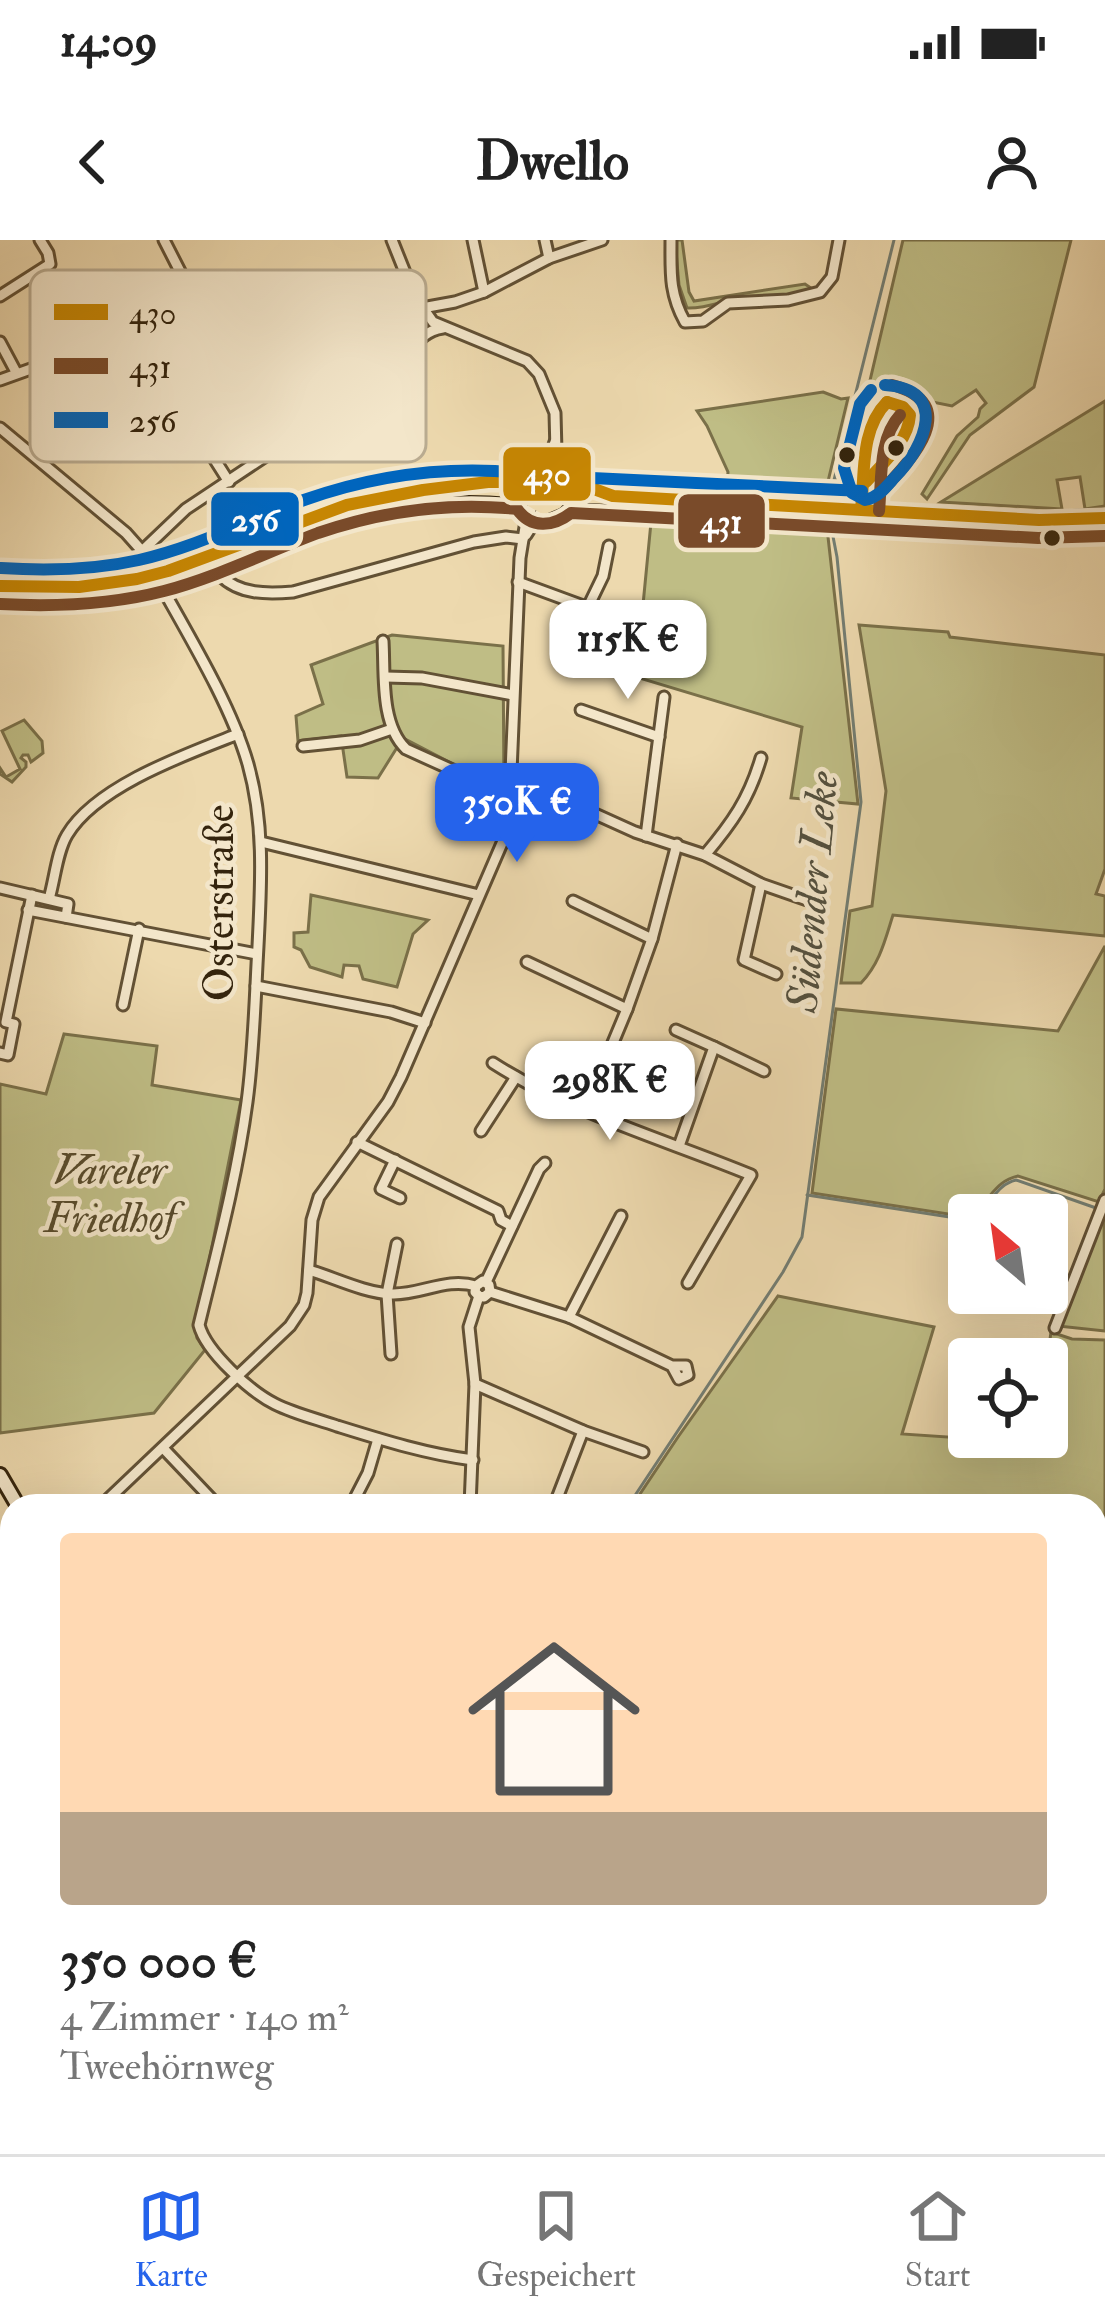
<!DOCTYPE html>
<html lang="de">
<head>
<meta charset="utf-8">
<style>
  :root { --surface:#fff; --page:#f2f2f2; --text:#222; --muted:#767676; --line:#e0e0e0; --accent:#2563eb }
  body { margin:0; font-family:"IM FELL Double Pica",serif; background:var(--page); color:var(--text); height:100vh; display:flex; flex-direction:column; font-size:45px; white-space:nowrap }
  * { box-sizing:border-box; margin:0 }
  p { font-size:39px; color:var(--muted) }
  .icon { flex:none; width:66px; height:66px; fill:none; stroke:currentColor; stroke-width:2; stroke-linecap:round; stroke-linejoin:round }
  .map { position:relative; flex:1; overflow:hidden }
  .sheet { position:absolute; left:0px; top:1254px; width:1107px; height:660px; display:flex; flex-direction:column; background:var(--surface); border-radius:36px 36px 0 0; box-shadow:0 12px 48px #0002 }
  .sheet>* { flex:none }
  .needle { width:78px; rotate:331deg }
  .fabs { position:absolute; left:948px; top:954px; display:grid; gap:24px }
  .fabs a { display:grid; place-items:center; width:120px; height:120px; border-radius:12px; background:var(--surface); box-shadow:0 12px 48px #0002; font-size:60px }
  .price { position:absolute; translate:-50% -102px; padding:0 27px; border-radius:24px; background:#fff; color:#222; font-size:39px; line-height:78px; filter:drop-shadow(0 3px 6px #0008) }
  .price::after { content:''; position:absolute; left:50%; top:72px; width:36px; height:27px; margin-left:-18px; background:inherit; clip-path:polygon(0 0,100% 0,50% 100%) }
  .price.on { background:var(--accent); color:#fff }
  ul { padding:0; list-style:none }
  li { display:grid; align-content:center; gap:24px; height:636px; padding:0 60px }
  li span { display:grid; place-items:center; height:372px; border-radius:12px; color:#555 }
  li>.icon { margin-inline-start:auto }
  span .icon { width:216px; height:216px; fill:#fffc; stroke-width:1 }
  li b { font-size:51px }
  .status { display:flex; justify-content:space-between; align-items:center; height:84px; padding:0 60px; background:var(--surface); direction:ltr }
  .status svg { height:33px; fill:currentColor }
  header { display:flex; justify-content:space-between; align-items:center; height:156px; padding:0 60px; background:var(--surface); font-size:54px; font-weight:700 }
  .tab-bar { display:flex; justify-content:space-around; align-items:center; height:168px; border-top:3px solid var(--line); background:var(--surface); font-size:33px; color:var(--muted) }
  .tab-bar a { display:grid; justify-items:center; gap:6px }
  .tab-bar .on { color:var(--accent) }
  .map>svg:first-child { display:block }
  .green { fill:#bfbd85; stroke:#7a7049; stroke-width:3 }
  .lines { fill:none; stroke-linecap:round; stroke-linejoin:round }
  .stream { stroke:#737d72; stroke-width:3 }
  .street-casing { stroke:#625135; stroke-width:15 }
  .secondary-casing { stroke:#34240d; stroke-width:18 }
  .primary-casing { stroke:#34240d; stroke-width:20 }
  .street { stroke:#f3e6ca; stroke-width:9 }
  .secondary { stroke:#f3e6ca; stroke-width:12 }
  .primary { stroke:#edd9ae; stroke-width:14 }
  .bus-1-casing { stroke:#f3e6ca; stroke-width:21 }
  .bus-2-casing { stroke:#f3e6ca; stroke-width:21 }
  .bus-3-casing { stroke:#f3e6ca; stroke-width:21 }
  .bus-1 { stroke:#c68603; stroke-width:12 }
  .bus-2 { stroke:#7a4b2a; stroke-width:12 }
  .bus-3 { stroke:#0065bd; stroke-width:12 }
  .bus-dot { fill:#34240d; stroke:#f3e6ca; stroke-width:4.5 }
  .labels { text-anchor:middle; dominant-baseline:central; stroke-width:9; stroke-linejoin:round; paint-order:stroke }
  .street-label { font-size:42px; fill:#34240d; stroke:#f3e6ca }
  .park-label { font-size:42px; font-style:italic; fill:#574a2b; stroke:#f3e6ca }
  .water-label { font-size:45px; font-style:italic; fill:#54503f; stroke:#f3e6ca }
  .key { fill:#f3e6ca; stroke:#baac91; stroke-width:3 }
  .key-label { font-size:33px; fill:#34240d }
  .line-badge { stroke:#f3e6ca; stroke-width:4.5 }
  .badge-label { font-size:33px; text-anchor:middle; font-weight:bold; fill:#fff }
</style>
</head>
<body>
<div class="status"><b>14:09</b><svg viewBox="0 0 49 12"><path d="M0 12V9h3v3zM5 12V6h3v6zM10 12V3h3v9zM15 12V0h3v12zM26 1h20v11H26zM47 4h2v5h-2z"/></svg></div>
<header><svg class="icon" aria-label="back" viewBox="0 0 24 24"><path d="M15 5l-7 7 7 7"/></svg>Dwello<svg class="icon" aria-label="person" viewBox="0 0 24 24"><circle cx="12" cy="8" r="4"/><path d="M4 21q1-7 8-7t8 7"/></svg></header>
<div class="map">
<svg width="1105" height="1914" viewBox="0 0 1105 1914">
  <rect width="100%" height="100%" fill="#edd9ae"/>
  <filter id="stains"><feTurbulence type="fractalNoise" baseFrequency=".00167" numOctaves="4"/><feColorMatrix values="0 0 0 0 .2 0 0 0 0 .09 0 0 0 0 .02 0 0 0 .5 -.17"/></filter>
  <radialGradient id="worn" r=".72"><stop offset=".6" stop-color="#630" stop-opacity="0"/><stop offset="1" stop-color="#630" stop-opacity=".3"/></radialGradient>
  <g class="green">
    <path d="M675,0h7l7,52 5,9 111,-17 6,4 -4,5c-21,3 -40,3 -60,4 -21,2 -39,12 -60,11l-8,-23z"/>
    <polygon points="903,0 1071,0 1034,147 970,195 927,259 922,254 957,196 978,177 980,169 986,163 976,150 952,166 868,149"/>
    <polygon points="823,152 841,159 848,158 824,258 726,255 728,232 707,186 697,171"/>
    <polygon points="859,156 869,162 852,234 858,235 860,256 851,263 831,262"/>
    <polygon points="1105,161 1105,266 1085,269 1080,237 1057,240 1062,269 941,262"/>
    <polygon points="652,272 826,279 858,564 791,558 802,487 636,437"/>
    <path d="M859,385l89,7 2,5 155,18v214l-9,25 9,2v40l-212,-21c-8,25 -13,48 -32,68h-20l9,-72 22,-5 14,-115z"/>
    <polygon points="392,395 503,406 504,545 499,600 461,588 462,576 478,537 403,498 378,538 347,537 341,496 298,501 296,476 323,464 311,425"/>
    <polygon points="24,480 42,501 43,513 31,522 28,515 23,515 21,518 26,522 26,527 12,542 0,534 0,528 6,537 20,529 2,491"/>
    <polygon points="311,655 428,680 413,694 397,747 363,739 359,726 344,725 342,737 310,727 301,710 294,707 294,693 308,692"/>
    <path d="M1105,706v243l-6,13 -81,-26c-29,7 -26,31 -57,40l-149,-23 24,-184 222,22z"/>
    <polygon points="64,794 157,806 152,845 241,860 196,1087 197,1098 205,1110 154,1173 0,1193 0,844 46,854"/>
    <polygon points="1104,973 1105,1091 1058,1086"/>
    <polygon points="778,1056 934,1087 902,1194 1036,1203 1037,1197 1047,1197 1047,1121 1051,1092 1072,1099 1105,1100 1105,1457 1095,1457 1095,1266 632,1266 678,1197"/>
    <polygon points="0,1419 10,1436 12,1554 0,1591"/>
    <polygon points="0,1705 12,1710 12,1816 0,1809"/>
    <polygon points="254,1902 557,1902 559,1914 268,1914"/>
  </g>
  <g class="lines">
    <g class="stream">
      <polyline points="829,260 894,0"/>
      <polyline points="807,955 956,978 969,977"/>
      <path d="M974,975c18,-10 21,-30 42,-35l80,28"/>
      <polyline points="628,1266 783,1032 802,997 861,562 837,317 829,276"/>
      <polyline points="1095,1457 1105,1458"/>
      <polyline points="565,1902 567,1914"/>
    </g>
    <g class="street-casing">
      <g id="street">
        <polyline points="164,0 187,45 201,87"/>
        <polyline points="392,0 414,55 433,82 527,121 539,134 555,173 556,212 554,236"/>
        <polyline points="473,0 484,52"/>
        <polyline points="545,0 549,18"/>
        <path d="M671,0c0,32 -2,53 14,82l18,-1 25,-18 60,-3 32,-8 12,-15 7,-37"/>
        <polyline points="0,56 50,24 48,13 40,0"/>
        <polyline points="405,72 416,82 418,101"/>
        <polyline points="154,98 159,126 177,160 229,242"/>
        <polyline points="0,102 16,132"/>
        <polyline points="0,140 67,116 201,87 266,66 389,74 455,62 484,52 549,18 602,0"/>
        <path d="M0,188l126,105 16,18c34,65 86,144 106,213 17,60 13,121 10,182 -3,52 -4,104 -11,156 -10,75 -30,149 -48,223 7,27 52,67 76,79 20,10 42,15 62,22 45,14 89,28 136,34"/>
        <polyline points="544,233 555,202"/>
        <polyline points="526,295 544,267"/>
        <path d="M142,311l44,-42 209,-139c18,-15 22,-39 48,-42"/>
        <path d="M220,335c19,20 48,19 73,17l181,-50 32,-5 17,2"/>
        <polyline points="518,342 635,385"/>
        <polyline points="588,367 603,336 609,306"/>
        <path d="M383,401c2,33 -3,83 23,108l104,47"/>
        <polyline points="386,437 422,438 513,455"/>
        <polyline points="581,470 659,497"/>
        <polyline points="303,506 360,500 392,489"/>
        <polyline points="511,536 635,592 705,615 761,644 807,660"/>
        <polyline points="646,596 664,457"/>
        <polyline points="261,602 479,655"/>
        <path d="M705,615c27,-32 44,-56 56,-97"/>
        <polyline points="761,644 744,720 776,734"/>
        <polyline points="0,648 68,664 66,677"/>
        <path d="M49,659c6,-21 8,-47 18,-64 29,-49 120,-81 171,-101"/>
        <polyline points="573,661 652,699"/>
        <polyline points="28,670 257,714"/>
        <polyline points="527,722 627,769"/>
        <polyline points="256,746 391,772 425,783"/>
        <polyline points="123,765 139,689"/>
        <polyline points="676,790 714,807 679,906"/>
        <polyline points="714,807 764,831"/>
        <polyline points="0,813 8,815 14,784 6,782 32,655"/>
        <path d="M493,823c78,50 173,77 258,112l-63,108"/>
        <polyline points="585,870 627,769 652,699 677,604"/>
        <polyline points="481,891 516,837"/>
        <polyline points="357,902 498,971 501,980 512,986"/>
        <polyline points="395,920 381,949 400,958"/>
        <path d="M309,1030c26,8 56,23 83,24 29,1 54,-17 84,-8l7,-5 6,4 1,7 -6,5 -5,-1 -4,-4 1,-6"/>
        <polyline points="486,1042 539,929 545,923"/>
        <polyline points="490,1052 569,1077 672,1126 679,1139 688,1135 686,1126 672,1126"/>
        <polyline points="569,1077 621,976"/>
        <polyline points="1055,1088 1105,960"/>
        <polyline points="391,1114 387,1054 397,1004"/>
        <polyline points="475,1144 583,1191 643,1212"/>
        <polyline points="163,1208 218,1266"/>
        <polyline points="101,1266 290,1086 304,1065 307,1053 312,980 319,957 388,862 401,837 506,594 510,556 520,318 526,281 534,263"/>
        <polyline points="351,1266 368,1233 378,1199"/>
        <polyline points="470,1266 475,1144 469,1087 479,1056"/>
        <polyline points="554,1266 583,1191"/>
        <polyline points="1095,1514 1105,1520"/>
        <polyline points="1095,1557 1105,1548"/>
        <polyline points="1095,1692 1105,1694"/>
        <polyline points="1095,1795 1105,1801"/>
        <polyline points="10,1900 24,1914"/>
        <polyline points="157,1902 172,1914"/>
        <polyline points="640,1902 677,1907"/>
        <polyline points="678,1902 677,1907 726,1914"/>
        <polyline points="770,1902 770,1914"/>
        <polyline points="903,1902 913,1914"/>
        <polyline points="1026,1902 1043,1914"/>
        <polyline points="184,1914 193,1902"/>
        <polyline points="813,1914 820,1910 858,1902"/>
      </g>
    </g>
    <g class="secondary-casing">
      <g id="secondary">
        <polyline points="0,1235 18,1266"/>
        <polyline points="0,1627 12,1592"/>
      </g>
    </g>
    <g class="primary-casing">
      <g id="primary">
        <polyline points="524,242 530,242 541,234 550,234 559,242 561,255"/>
        <polyline points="530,242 528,252 530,259 544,267 556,262 561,255 571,255 1039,280 1105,278"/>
        <path d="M0,346c55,4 111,1 164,-14 56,-16 109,-43 164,-61 64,-21 133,-28 200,-19"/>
      </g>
    </g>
    <use href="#street" class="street"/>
    <use href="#secondary" class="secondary"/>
    <use href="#primary" class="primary"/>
    <g class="bus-1-casing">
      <g id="bus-1">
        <path d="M866,242c18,-20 42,-40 44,-67l-7,-8 -16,-5"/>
        <path d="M861,269c4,-35 -1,-80 26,-107"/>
        <polyline points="0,346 79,347 137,339 168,331 347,265 423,250 488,242 530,242 544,233 554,236 561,245 594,249 613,256 1039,280 1105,278"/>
      </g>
    </g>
    <g class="bus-2-casing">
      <g id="bus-2">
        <path d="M879,254c30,-32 87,-89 13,-109"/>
        <path d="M879,271c3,-31 -1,-72 21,-96"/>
        <path d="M0,364c55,3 110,1 164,-13 53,-14 103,-39 154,-58 64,-22 131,-31 199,-24 14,20 36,18 54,4l467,25 67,-2"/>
      </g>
    </g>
    <g class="bus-3-casing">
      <g id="bus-3">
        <path d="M871,150l-11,14 -16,64 8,25 13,7c14,-3 21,-13 30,-23 31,-31 54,-88 -10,-92"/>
        <path d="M1,328c46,3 93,2 138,-8 57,-13 110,-40 165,-60 62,-22 126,-32 191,-29 18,1 39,-1 50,15l9,-8 17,-1 291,14"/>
      </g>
    </g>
    <use href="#bus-1" class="bus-1"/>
    <use href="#bus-2" class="bus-2"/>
    <use href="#bus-3" class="bus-3"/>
  </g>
  <g class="bus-dot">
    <circle cx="896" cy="208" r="10"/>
    <circle cx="847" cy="215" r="10"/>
    <circle cx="1052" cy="298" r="10"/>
  </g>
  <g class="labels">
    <g class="street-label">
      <text transform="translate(220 663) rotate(-90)">Osterstraße</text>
    </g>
    <g class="park-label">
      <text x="110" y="931">Vareler<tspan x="110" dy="48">Friedhof</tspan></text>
    </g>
    <g class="water-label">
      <text transform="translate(813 652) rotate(-85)">Südender Leke</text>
    </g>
  </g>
  <rect x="30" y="30" width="396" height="192" rx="18" class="key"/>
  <rect x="54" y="64" width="54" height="16" fill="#c68603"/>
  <rect x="54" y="118" width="54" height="16" fill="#7a4b2a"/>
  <rect x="54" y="172" width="54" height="16" fill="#0065bd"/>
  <g class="key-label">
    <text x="129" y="84">430</text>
    <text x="129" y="138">431</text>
    <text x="129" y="192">256</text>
  </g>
  <g class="line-badge">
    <rect x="501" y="205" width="92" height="58" rx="12" fill="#c68603"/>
    <rect x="209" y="250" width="92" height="58" rx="12" fill="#0065bd"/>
    <rect x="676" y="252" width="91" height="58" rx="12" fill="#7a4b2a"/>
  </g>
  <g class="badge-label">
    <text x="547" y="245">430</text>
    <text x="255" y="291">256</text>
    <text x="721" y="293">431</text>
  </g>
  <rect width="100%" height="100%" filter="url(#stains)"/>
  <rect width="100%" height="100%" fill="url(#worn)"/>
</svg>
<div class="fabs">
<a><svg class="needle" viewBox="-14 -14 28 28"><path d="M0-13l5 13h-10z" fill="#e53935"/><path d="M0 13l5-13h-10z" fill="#767676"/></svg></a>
<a><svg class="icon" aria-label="locate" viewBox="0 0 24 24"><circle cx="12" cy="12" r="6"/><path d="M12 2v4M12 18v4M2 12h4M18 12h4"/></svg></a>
</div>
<b class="price" style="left:628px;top:462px">115K €</b>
<b class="price on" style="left:517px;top:625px">350K €</b>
<b class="price" style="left:610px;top:903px">298K €</b>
<section class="sheet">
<ul>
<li><span style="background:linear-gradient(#ffd9b3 75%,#b9a48a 0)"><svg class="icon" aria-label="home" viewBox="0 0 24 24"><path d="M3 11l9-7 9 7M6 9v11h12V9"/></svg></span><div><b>350 000 €</b><p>4 Zimmer · 140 m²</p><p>Tweehörnweg</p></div></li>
</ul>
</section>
</div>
<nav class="tab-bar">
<a class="on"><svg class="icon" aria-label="map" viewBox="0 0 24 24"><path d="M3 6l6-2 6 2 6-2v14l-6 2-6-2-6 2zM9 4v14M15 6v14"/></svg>Karte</a>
<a><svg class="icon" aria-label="saved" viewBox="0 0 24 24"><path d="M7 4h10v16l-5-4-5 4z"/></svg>Gespeichert</a>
<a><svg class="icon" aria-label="home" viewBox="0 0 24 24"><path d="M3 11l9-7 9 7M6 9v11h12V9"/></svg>Start</a>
</nav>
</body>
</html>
